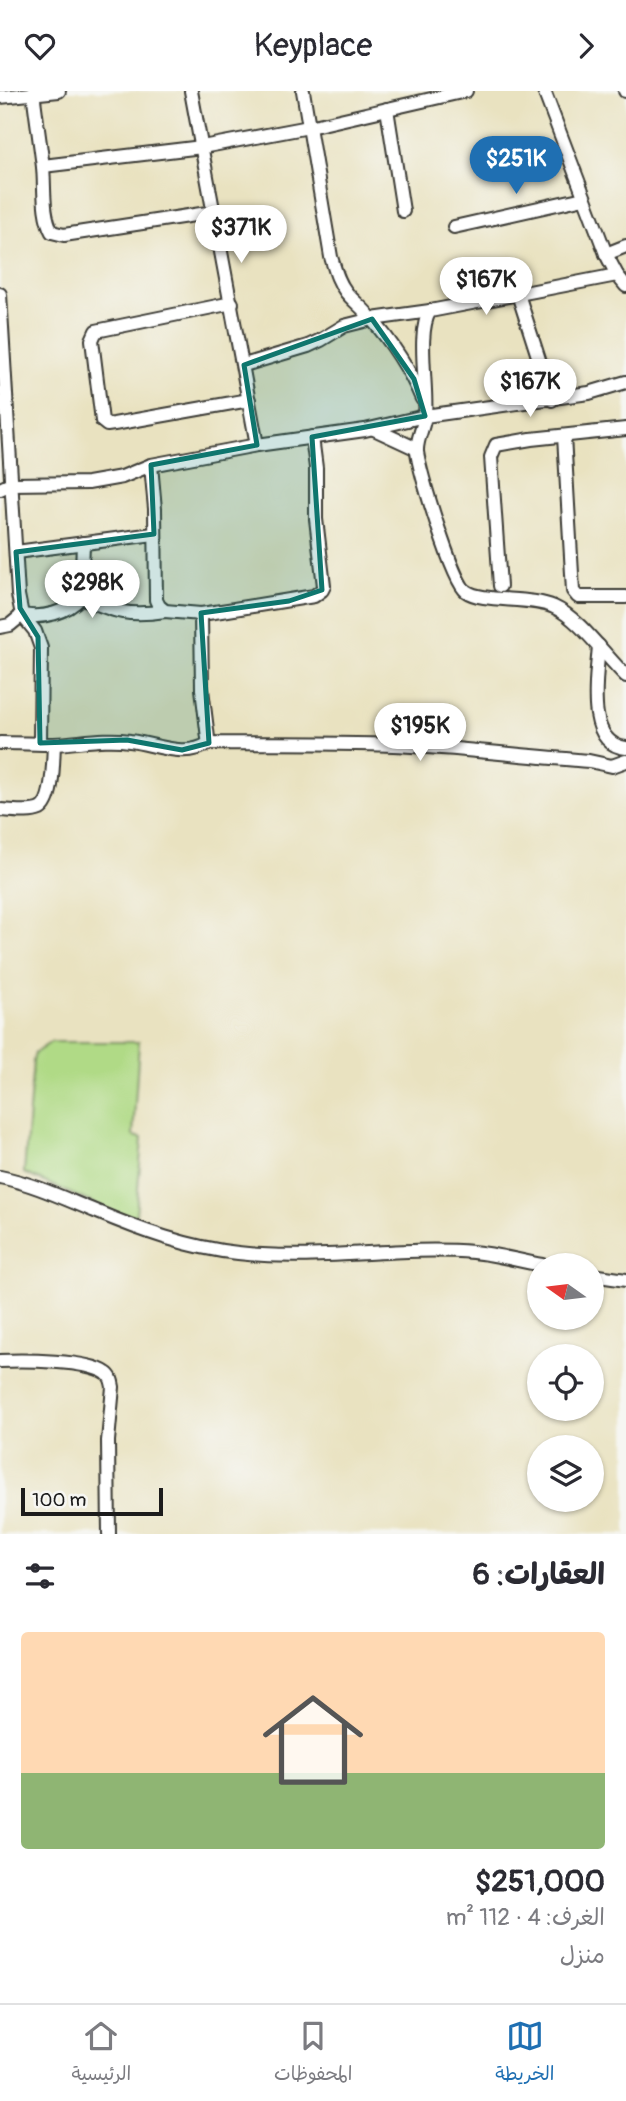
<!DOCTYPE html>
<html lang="ar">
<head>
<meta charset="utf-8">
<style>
  :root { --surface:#fff; --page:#f7f7f7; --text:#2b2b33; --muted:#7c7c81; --line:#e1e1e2; --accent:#1f6fb2 }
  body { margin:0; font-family:Pangolin,"Playpen Sans Arabic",sans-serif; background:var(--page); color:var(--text); direction:rtl; height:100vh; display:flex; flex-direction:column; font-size:26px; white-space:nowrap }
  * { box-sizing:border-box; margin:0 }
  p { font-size:23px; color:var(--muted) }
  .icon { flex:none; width:38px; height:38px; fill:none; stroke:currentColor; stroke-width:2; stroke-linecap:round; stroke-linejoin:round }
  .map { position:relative; height:1443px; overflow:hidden; direction:ltr }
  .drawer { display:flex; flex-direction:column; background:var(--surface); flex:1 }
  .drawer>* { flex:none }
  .needle { width:46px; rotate:284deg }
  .tools { position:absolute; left:527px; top:1162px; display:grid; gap:14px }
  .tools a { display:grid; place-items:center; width:77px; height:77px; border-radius:50%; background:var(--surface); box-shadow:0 2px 5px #0004; font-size:35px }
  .scale { position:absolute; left:21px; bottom:18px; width:142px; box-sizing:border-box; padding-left:7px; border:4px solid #1c1c1c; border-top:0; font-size:19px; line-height:24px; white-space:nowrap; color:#1c1c1c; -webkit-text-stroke:5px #f6f6f2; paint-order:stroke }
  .price { position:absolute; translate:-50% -60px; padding:0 16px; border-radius:24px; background:#fff; color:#222; font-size:23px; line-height:46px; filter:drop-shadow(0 2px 4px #0008) }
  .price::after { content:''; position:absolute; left:50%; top:42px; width:21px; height:16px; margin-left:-10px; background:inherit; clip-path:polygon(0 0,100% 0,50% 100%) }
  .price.selected { background:var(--accent); color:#fff }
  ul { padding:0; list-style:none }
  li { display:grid; align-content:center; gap:14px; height:371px; padding:0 21px }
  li+li { border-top:2px solid var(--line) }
  li span { display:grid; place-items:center; height:217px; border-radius:7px; color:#555 }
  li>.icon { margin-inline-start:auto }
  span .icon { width:126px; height:126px; fill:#fffc; stroke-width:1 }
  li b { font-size:30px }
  h2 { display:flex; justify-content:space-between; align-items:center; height:84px; padding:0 21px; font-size:30px }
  header { display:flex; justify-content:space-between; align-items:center; height:91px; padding:0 21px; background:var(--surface); font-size:32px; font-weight:600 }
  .menu { display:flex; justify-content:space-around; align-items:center; height:98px; border-top:2px solid var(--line); background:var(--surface); font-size:19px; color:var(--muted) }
  .menu a { display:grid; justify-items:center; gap:4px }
  .menu .selected { color:var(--accent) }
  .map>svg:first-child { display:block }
  .green { fill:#b0da86; stroke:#667b51; stroke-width:2 }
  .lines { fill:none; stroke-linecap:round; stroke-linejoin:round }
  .street-casing { stroke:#3b3a35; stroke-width:16 }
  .street { stroke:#fff; stroke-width:12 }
  .marked { fill:#0f766e; fill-opacity:0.2; stroke:#0f766e; stroke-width:5; stroke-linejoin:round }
</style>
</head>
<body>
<header><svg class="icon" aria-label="forward" viewBox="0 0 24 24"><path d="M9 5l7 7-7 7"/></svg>Keyplace<svg class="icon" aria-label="heart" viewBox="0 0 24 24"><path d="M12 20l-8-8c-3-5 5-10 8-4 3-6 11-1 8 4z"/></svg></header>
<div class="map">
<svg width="626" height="1443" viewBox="0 0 626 1443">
  <rect width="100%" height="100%" fill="#f6f6f2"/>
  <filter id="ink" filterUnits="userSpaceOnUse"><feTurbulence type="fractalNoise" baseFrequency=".0143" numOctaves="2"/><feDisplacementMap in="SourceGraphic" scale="14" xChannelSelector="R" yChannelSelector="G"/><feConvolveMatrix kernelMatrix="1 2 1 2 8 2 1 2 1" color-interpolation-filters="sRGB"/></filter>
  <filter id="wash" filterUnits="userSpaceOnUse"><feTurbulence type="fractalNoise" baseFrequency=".00686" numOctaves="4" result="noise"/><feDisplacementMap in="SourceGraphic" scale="28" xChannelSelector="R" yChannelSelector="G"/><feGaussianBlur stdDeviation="1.57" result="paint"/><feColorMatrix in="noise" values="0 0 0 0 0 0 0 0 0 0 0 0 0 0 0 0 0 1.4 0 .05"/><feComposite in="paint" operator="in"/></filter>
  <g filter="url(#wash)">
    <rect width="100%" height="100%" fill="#e9e2c0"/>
    <polygon class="green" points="51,951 139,951 133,1045 142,1047 136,1124 122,1125 24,1082 33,970 35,962"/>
  </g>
  <g filter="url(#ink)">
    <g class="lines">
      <g class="street-casing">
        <g id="street">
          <path d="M33,0c3,25 7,51 10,76 2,20 -1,47 9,65l12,3 150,-23"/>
          <polyline points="191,0 257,354"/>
          <path d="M303,0l28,166c4,13 7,25 15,35 7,9 16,15 23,24 21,24 41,54 53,83"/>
          <polyline points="544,0 606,163 617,184 626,195"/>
          <polyline points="625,0 626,0"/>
          <polyline points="0,6 59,0"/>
          <polyline points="387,18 403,120"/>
          <polyline points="43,75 202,56 309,36 466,0"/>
          <polyline points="454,136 584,107"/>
          <polyline points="606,163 626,155"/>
          <path d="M617,184l-187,36c-14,21 -2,77 -5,104 -1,12 -9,25 -8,37 3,20 35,129 49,139 16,12 64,5 88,16 25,11 52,50 72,69"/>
          <polyline points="0,203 18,504 22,524 35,540 41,557 40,652"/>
          <polyline points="518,203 552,309"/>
          <polyline points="232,212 96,240 92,249 102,330 107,334 114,333 249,309"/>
          <polyline points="244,274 308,255 321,249 344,235 372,228 430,220"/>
          <polyline points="374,338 417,358"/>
          <polyline points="564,345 573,500 578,506 626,506"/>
          <polyline points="151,374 155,418 156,509 159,515 165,520 201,523 228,519 314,505 322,499 324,495 316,428 316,377 312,346"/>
          <polyline points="0,398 11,393 88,392 122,386 151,374 257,354 365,339 425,325 589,302 626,291"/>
          <polyline points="16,461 154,443"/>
          <polyline points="500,495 491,366 496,354 531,348 626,338"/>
          <polyline points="81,506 83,452"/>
          <path d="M0,536l10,-2 12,-10c20,4 45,-2 59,-18 33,15 48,20 84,14"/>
          <path d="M599,555c-2,29 -15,98 27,102"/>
          <path d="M0,652c18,0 36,1 54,1 25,-1 51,-7 76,-3 25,3 56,18 79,2l-1,-5 -6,-49 -1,-75"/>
          <path d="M209,652c67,1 136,-1 203,3 59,3 118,11 177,15l23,5 14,-5"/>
          <path d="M0,719c11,0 29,4 40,-1 14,-8 13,-50 14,-65"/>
          <path d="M0,1086c34,7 63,21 95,34 45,19 94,37 143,42 78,9 157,-7 235,-1 23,2 46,9 69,13"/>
          <polyline points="592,1184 626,1189"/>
          <path d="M0,1270c23,-1 88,-1 106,12 5,3 6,8 7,14l-5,54 1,93"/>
        </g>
      </g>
      <use href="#street" class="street"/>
    </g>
  </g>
  <path class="marked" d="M372,228l42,60 11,37 -113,21 10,153 -33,11 -88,12 8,130 -27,7 -55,-10 -87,3 -2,-106 -18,-29 -4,-56 138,-18 -3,-69 106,-20 -13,-80z"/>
</svg>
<div class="tools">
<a><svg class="needle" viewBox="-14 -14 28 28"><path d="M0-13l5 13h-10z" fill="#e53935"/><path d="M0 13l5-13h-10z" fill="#7c7c81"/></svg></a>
<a><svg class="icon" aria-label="locate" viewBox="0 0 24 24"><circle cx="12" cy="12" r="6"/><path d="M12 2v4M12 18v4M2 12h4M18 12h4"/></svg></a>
<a><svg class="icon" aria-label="layers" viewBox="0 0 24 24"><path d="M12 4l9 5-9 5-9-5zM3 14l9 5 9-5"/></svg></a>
</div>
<div class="scale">100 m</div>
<b class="price selected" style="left:516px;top:105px">$251K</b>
<b class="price" style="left:241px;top:174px">$371K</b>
<b class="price" style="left:486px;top:226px">$167K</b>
<b class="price" style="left:530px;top:328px">$167K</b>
<b class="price" style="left:92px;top:529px">$298K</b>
<b class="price" style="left:420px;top:672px">$195K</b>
</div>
<section class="drawer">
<h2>العقارات: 6<svg class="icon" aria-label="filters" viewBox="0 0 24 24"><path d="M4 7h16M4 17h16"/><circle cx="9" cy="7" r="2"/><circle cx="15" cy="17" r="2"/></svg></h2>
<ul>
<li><span style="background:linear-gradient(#ffd9b3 65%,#8fb573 0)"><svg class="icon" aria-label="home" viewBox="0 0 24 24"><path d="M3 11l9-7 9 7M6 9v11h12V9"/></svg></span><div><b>$251,000</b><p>الغرف: 4 · 112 m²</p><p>منزل</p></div></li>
</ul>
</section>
<nav class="menu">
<a class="selected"><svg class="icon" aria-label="map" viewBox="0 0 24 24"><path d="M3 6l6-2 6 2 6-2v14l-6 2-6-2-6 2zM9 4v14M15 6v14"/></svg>الخريطة</a>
<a><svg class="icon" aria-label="saved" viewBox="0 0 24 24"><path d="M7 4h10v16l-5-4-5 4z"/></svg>المحفوظات</a>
<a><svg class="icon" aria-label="home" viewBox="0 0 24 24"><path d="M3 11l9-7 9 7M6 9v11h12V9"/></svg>الرئيسية</a>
</nav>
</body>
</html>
